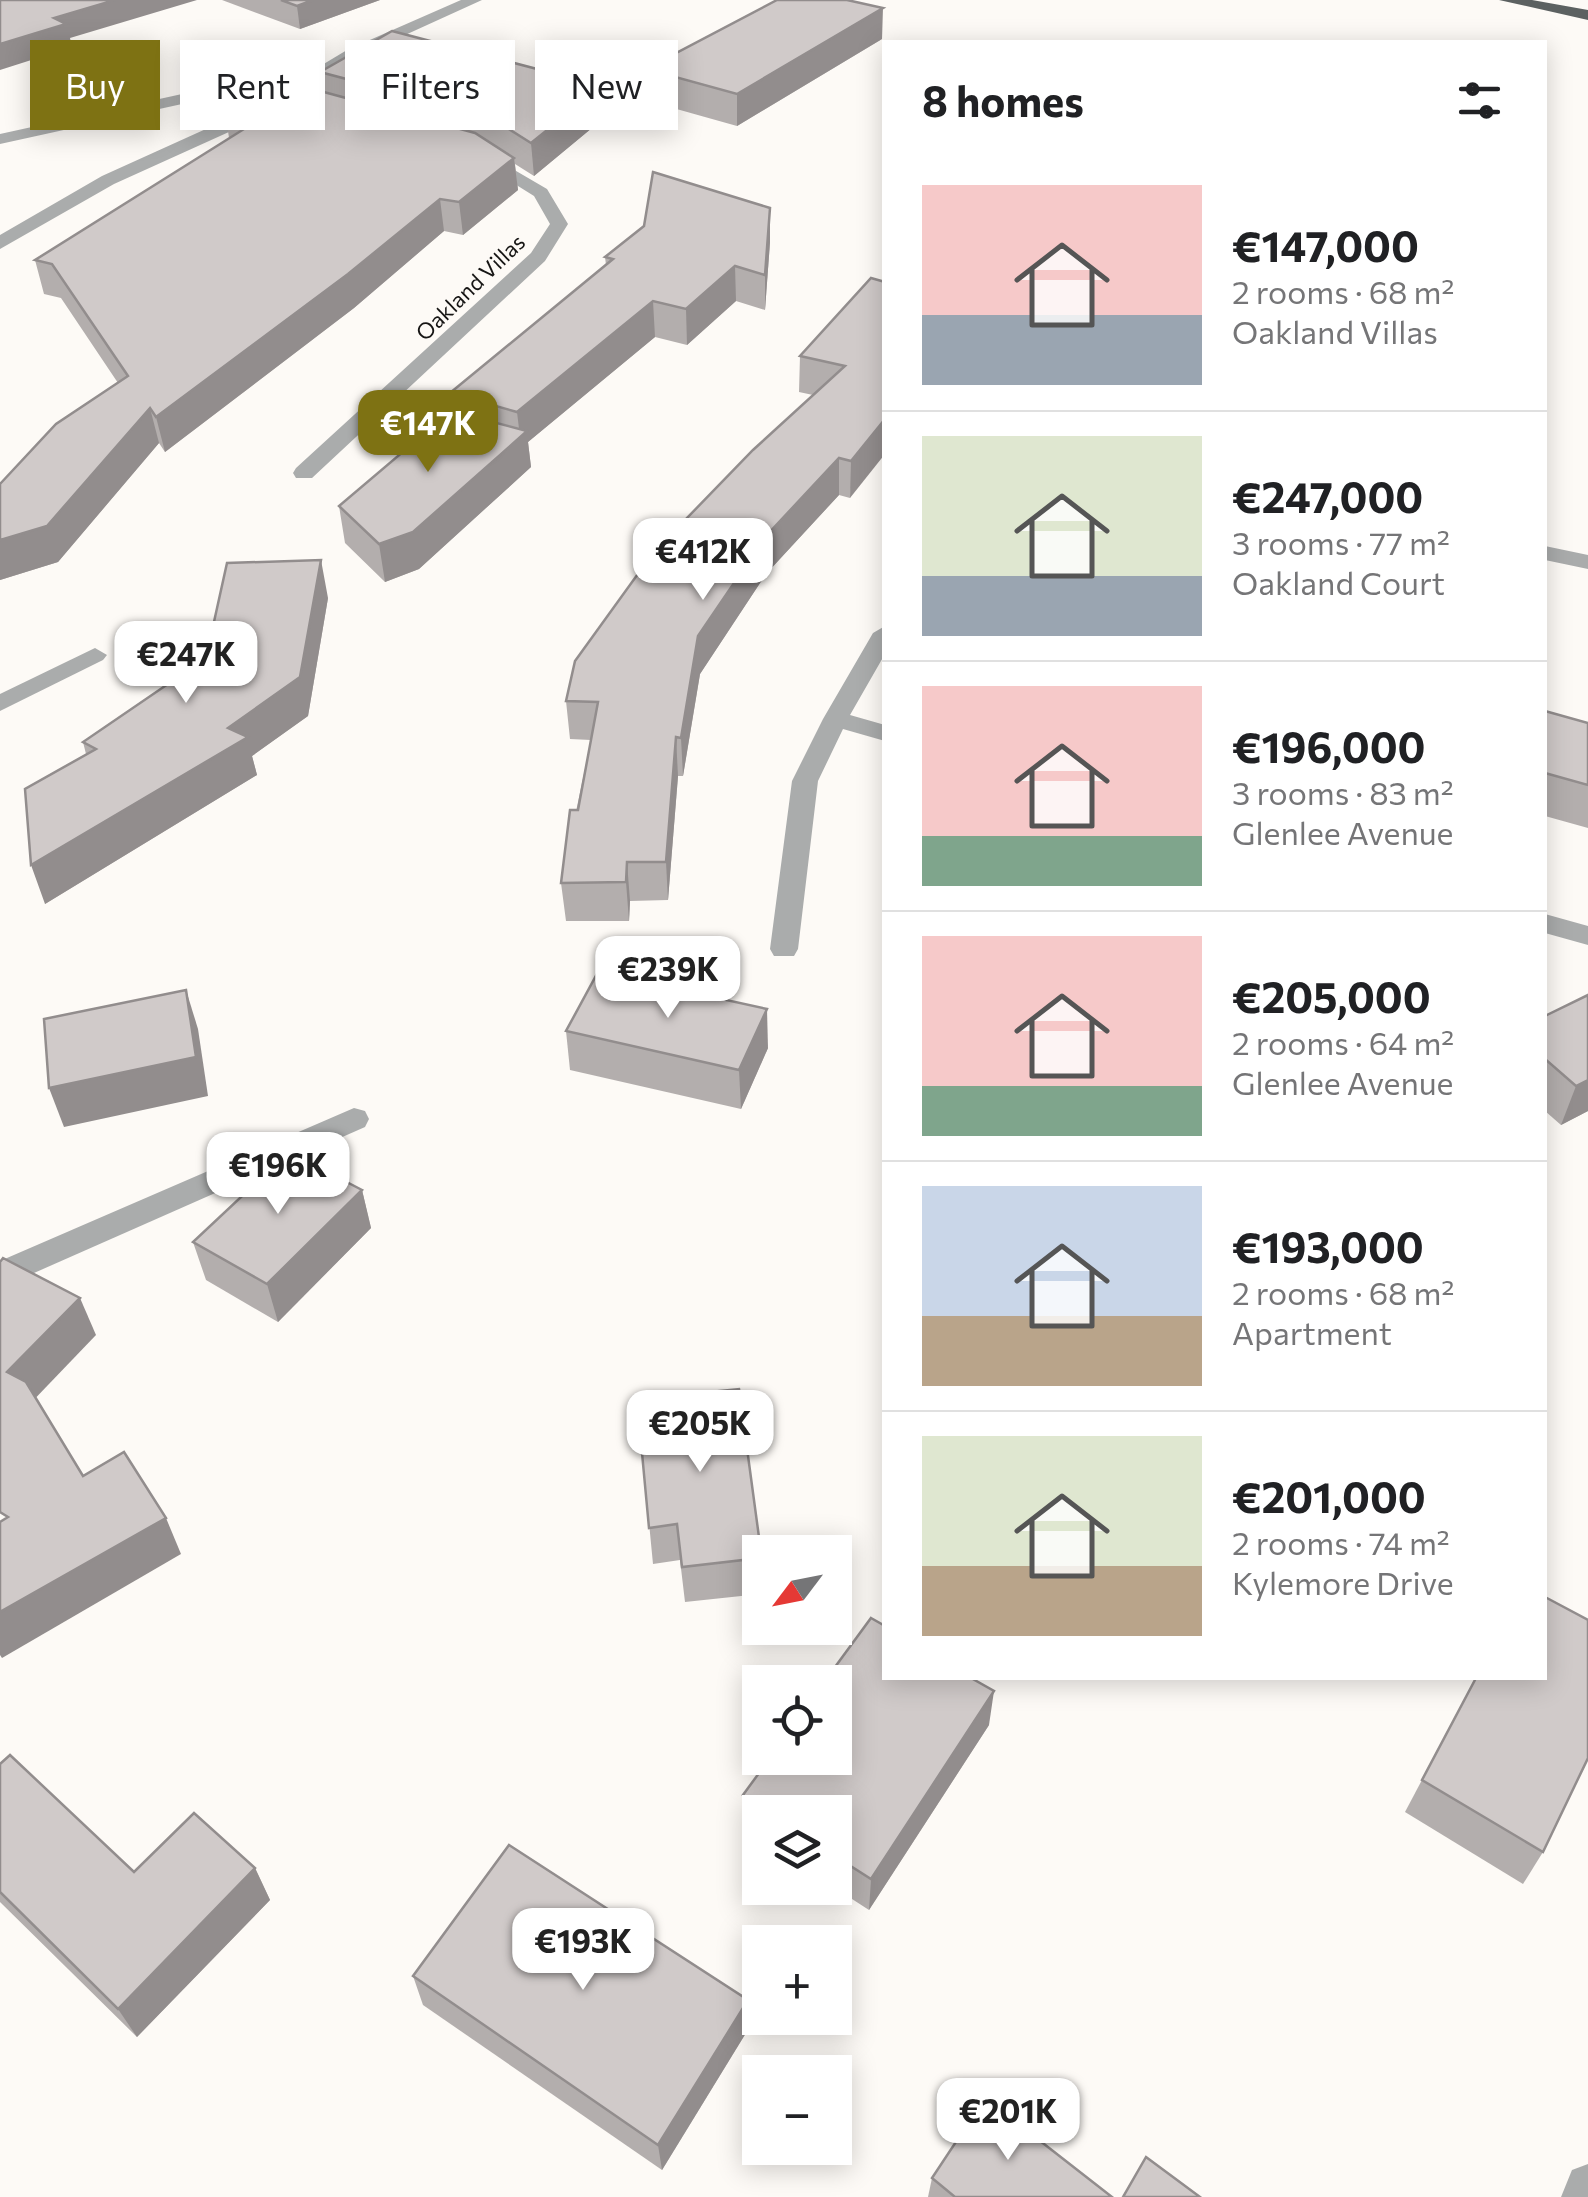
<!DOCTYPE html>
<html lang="en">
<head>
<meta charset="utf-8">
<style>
  :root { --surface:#fff; --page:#f2f2f2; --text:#202124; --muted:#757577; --line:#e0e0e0; --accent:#7e7213 }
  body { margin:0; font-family:Commissioner,sans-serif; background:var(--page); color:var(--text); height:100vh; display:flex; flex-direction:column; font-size:38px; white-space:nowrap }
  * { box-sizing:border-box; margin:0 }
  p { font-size:32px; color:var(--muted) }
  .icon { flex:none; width:55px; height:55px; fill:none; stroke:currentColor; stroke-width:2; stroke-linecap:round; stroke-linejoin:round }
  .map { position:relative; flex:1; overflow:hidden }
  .side { position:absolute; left:882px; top:40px; width:665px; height:1640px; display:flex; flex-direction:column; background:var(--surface); border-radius:0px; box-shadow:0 5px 25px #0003 }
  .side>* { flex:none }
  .top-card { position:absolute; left:30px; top:40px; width:702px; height:90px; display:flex; gap:20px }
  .needle { width:65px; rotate:238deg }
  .tools { position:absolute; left:742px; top:1535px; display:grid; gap:20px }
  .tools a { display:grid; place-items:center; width:110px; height:110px; border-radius:0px; background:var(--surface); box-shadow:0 5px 25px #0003; font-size:50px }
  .price { position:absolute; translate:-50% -85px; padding:0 22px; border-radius:20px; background:#fff; color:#222; font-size:32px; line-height:65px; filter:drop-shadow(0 2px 5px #0008) }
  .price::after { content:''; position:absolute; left:50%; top:60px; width:30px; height:22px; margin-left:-15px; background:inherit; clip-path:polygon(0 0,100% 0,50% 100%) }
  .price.on { background:var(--accent); color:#fff }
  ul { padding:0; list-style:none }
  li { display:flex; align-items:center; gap:30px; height:250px; padding:0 40px }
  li+li { border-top:2px solid var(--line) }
  li span { display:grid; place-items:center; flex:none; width:280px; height:200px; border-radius:0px; color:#555 }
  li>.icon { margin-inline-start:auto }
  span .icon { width:120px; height:120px; fill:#fffc; stroke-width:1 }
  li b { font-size:42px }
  h2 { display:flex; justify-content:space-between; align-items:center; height:120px; padding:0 40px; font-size:42px }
  .chip { padding:0 35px; border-radius:0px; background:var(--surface); box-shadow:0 5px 25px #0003; font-size:35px; line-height:90px }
  .chip.on { background:var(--accent); color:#fff }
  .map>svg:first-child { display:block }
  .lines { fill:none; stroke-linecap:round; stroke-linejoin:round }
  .minor { fill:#aaacac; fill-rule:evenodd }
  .trunk { fill:#5c6161; fill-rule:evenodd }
  .wall { fill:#b3aead }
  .shaded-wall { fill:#928d8d }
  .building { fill:#d0cac9; stroke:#928d8d; stroke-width:2.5 }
  .labels { text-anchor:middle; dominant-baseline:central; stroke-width:9; stroke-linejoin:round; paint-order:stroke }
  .far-street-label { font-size:22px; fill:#161514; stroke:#fdfaf6 }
</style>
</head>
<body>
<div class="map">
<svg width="1588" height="2197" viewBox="0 0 1588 2197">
  <rect width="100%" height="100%" fill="#fdfaf6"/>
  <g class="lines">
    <g class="minor">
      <polygon points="461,0 482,0 359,56 251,122 114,184 0,249 0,235 102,176 239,114 300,78 0,144 0,134 305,67 312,71 347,50"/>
      <polygon points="482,151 547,189 568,224 545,261 312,478 296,478 293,473 296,468 531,253 550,224 534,196 476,160 473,156"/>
      <polygon points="1545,546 1588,555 1588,569 1545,560"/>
      <polygon points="885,626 885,654 850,715 885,725 885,741 843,729 818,781 798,949 794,956 774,956 770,949 792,781 823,719 873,633"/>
      <polygon points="95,648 107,655 103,660 0,711 0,694"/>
      <polygon points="1545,914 1588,926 1588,945 1545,933"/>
      <polygon points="354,1108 365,1111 369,1119 365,1127 0,1288 0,1261"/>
      <polygon points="1588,2164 1588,2197 1561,2197 1572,2170"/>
    </g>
    <polygon class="trunk" points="1499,0 1532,0 1588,10 1588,20"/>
  </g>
  <g class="wall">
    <polygon points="222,0 380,0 300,29"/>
    <polygon points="882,39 737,126 648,101 646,69"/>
    <polygon points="320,72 602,86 604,118 534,176 515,164 518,190 463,235 444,231 354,308 165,452 159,443 58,562 0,580 0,484 118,383 61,298 44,294 35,260 229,138 227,124 323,91"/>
    <polygon points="770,208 770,242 765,310 736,301 687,345 655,337 528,442 531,467 419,569 385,582 345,543 339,506 452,411 450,393 606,265 605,257"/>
    <polygon points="871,278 850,498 839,495 766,574 700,674 683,776 678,776 668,900 630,901 629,921 566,921 561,883 591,740 570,739 566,701 813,395 799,392 800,356"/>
    <polygon points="328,598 308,716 252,756 257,775 45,904 86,754 83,742"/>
    <polygon points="1545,711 1588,723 1588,828 1545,816"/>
    <polygon points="1588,995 1588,1111 1561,1125 1545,1111 1545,1016"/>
    <polygon points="566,1031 768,1048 741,1109 570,1070"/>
    <polygon points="362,1190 371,1228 278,1322 206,1280 193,1242"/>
    <polygon points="637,1399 760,1552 760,1594 685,1602 680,1560 653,1564"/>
    <polygon points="1476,1678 1543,1852 1523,1884 1405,1812"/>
    <polygon points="989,1725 869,1910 835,1888 835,1812 760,1812 760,1838 745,1828 743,1795"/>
    <polygon points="0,1764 134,1872 255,1868 270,1900 137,2037 0,1902"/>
    <polygon points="413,1976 749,2028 662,2170 423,2005"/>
    <polygon points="932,2178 1112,2197 928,2197"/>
  </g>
  <g class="shaded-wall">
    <polygon points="115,0 197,0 70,38 72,47 0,70 0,44 54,18"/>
    <polygon points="313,0 380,0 300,29 297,6"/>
    <polygon points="883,8 882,39 737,126 737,94"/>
    <polygon points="602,86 604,118 534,176 531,143"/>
    <polygon points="514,158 518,190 463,235 459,202"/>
    <polygon points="440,199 444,231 354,308 165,452 156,417"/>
    <polygon points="770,208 770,242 765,310 765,275"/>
    <polygon points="735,266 736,301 687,345 686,309"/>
    <polygon points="653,301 655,337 528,442 531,467 419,569 385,582 379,544 520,437 517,412"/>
    <polygon points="150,408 159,443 58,562 0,580 0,540"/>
    <polygon points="885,419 885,454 850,498 851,461"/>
    <polygon points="839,458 839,495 766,574 700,674 683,776 681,738 698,636 766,536"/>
    <polygon points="321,560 328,598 308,716 252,756 257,775 45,904 31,865 228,728"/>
    <polygon points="676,737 678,776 668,900 666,862"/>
    <polygon points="627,862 630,901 629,921 626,882"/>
    <polygon points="186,990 198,1029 208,1096 64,1127 49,1088"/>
    <polygon points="767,1009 768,1048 741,1109 739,1070"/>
    <polygon points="1588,1080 1588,1111 1561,1125 1576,1086"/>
    <polygon points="362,1190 371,1228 278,1322 267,1284"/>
    <polygon points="80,1298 96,1335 25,1409 7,1372"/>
    <polygon points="166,1518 181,1554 2,1658 0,1655 0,1612"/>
    <polygon points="994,1691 989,1725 869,1910 871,1879"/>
    <polygon points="255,1868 270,1900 137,2037 118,2009"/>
    <polygon points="748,2000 749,2028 662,2170 658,2145"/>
  </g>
  <g class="building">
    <polygon points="0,0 115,0 54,18 66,24 0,44"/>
    <polygon points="281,0 313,0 297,6"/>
    <polygon points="777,0 847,0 883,8 737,94 646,69"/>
    <polygon points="392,31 602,86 531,143 490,117 320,72"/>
    <polygon points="298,85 475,133 514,158 459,202 440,199 348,274 156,417 150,408 47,526 0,540 0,484 56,424 128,376 52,264 35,260 244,129 227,124"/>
    <polygon points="653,172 770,208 765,275 735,266 686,309 653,301 517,412 450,393 613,259 605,257 644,226"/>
    <polygon points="871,278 885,282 885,419 851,461 839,458 766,536 698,636 681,738 676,737 666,862 627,862 626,882 561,883 570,810 578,810 598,702 566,701 575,661 653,553 753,450 845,366 800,356"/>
    <polygon points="451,411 527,431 413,532 379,544 339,506"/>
    <polygon points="321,560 300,677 228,728 248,737 31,865 25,789 96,749 83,742 206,658 227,563"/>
    <polygon points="1545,711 1588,723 1588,785 1545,773"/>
    <polygon points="598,972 767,1009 739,1070 566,1031"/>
    <polygon points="186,990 196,1057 49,1088 44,1019"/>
    <polygon points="1588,995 1588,1080 1576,1086 1545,1059 1545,1016"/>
    <polygon points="289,1152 362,1190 267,1284 193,1242"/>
    <polygon points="3,1258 80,1298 7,1372 26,1382 83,1476 124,1452 166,1518 0,1612 0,1522 8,1517 0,1512 0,1262"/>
    <polygon points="739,1389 761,1552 760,1558 682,1567 677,1524 649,1528 637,1399"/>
    <polygon points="1545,1597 1588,1620 1588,1758 1543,1852 1422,1780 1476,1678 1545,1678"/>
    <polygon points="871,1618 885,1626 885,1678 971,1678 994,1691 871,1879 835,1856 835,1812 769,1812 743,1795 770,1758 835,1758 835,1682 824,1682"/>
    <polygon points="10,1755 134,1872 194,1813 255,1868 118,2009 0,1892 0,1764"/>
    <polygon points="509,1845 748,2000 658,2145 413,1976"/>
    <polygon points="985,2098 1112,2197 955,2197 932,2178"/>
    <polygon points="1146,2157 1200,2197 1123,2197"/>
  </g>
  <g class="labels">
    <g class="far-street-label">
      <text transform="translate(470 287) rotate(-44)">Oakland Villas</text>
    </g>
  </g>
</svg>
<div class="tools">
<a><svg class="needle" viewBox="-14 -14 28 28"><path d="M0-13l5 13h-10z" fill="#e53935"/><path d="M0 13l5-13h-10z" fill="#757577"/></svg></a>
<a><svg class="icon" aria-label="locate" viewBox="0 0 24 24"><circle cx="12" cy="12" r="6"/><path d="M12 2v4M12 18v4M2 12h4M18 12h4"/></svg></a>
<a><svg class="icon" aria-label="layers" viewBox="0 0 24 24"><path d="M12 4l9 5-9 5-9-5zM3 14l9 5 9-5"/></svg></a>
<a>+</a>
<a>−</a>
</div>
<b class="price on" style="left:428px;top:475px">€147K</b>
<b class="price" style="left:703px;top:603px">€412K</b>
<b class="price" style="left:186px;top:706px">€247K</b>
<b class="price" style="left:668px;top:1021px">€239K</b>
<b class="price" style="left:278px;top:1217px">€196K</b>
<b class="price" style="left:700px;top:1475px">€205K</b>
<b class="price" style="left:583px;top:1993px">€193K</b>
<b class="price" style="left:1008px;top:2163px">€201K</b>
<div class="top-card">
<a class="chip on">Buy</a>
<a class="chip">Rent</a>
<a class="chip">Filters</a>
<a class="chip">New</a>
</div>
<section class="side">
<h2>8 homes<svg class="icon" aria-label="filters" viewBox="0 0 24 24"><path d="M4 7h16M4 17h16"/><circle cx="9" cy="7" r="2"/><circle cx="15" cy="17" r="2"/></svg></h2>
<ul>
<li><span style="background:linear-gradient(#f6c9c9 65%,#9aa5b1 0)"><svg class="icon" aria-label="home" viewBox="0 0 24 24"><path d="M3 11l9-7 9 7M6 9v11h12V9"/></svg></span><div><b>€147,000</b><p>2 rooms · 68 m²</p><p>Oakland Villas</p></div></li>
<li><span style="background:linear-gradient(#dfe7d0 70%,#9aa5b1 0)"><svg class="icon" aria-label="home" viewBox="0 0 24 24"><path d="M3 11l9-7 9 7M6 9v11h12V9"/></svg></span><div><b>€247,000</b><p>3 rooms · 77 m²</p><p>Oakland Court</p></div></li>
<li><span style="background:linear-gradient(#f6c9c9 75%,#7fa58c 0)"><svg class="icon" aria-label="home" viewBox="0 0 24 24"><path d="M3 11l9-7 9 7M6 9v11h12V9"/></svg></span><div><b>€196,000</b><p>3 rooms · 83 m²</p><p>Glenlee Avenue</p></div></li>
<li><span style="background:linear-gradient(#f6c9c9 75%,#7fa58c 0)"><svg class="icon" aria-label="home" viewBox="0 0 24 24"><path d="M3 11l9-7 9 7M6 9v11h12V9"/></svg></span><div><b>€205,000</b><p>2 rooms · 64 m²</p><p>Glenlee Avenue</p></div></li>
<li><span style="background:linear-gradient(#c9d6e8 65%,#b9a48a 0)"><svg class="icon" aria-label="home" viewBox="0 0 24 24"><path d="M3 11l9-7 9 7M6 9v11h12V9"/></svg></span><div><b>€193,000</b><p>2 rooms · 68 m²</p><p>Apartment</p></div></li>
<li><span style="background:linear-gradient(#dfe7d0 65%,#b9a48a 0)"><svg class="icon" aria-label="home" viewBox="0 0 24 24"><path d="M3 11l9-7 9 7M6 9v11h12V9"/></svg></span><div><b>€201,000</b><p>2 rooms · 74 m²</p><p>Kylemore Drive</p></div></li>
</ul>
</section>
</div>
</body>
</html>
